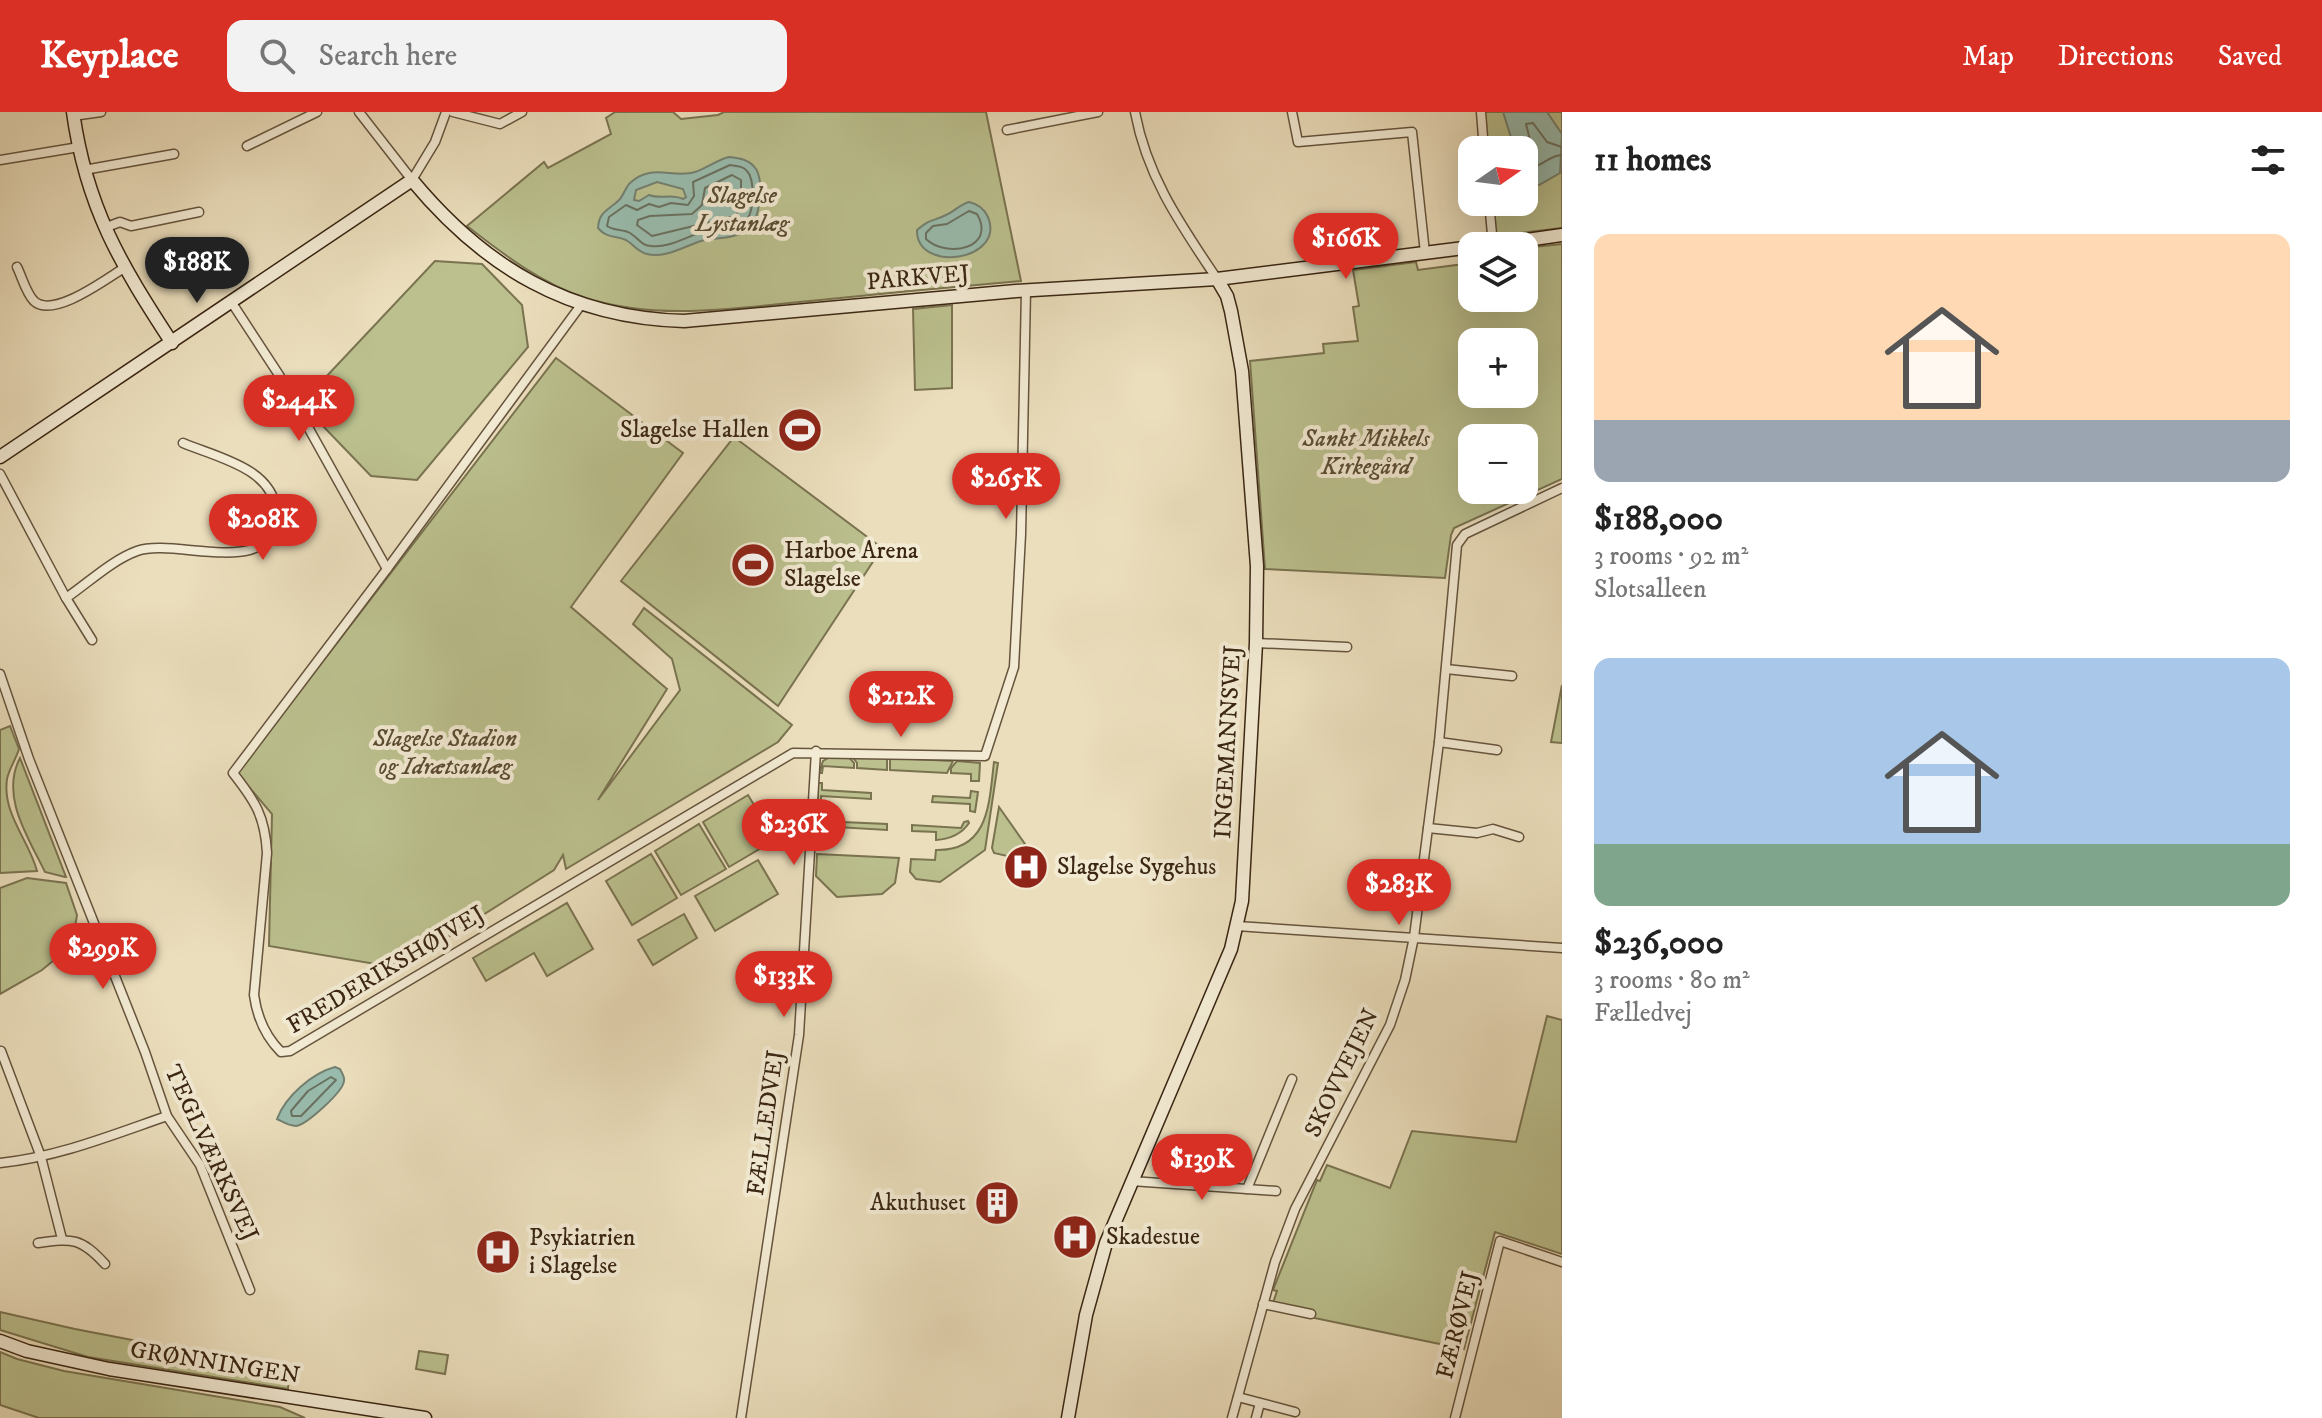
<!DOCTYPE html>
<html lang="en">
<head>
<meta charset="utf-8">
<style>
  :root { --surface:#fff; --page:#f2f2f2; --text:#222; --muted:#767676; --accent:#d93025 }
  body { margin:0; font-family:"IM FELL DW Pica",serif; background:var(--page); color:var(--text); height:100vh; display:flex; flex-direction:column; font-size:30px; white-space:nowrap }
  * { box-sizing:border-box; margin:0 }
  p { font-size:26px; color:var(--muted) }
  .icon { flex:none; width:44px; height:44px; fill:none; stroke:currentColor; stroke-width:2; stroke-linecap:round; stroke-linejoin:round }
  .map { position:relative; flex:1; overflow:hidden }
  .drawer { display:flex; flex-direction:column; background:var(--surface); width:760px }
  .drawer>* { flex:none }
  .needle { width:52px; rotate:76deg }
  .controls { position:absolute; left:1458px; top:24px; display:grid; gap:16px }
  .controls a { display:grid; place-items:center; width:80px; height:80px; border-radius:16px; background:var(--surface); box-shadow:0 8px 32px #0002; font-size:40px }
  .price { position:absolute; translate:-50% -68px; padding:0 18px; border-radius:28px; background:var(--accent); color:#fff; font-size:26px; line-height:52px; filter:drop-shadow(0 2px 4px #0008) }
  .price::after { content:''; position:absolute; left:50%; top:48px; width:24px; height:18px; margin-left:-12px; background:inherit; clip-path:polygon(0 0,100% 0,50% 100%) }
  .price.active { background:#222; color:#fff }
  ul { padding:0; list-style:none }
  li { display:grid; align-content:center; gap:16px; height:424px; padding:0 32px }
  li span { display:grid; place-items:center; height:248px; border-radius:16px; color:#555 }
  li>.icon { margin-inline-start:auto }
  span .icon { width:144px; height:144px; fill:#fffc; stroke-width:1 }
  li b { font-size:34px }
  h2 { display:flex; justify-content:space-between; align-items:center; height:96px; padding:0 32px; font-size:34px }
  header { display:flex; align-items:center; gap:48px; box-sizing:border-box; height:112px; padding:0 40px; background:var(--accent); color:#fff }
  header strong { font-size:38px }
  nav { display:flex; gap:44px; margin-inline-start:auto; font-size:28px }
  .search { width:560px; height:72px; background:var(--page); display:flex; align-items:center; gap:20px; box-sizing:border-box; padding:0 28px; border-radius:16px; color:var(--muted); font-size:30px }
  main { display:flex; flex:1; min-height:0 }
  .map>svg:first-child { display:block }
  .green { fill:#bbc08e; stroke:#7a7350; stroke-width:2; fill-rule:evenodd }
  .water { fill:#99bcae; stroke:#738070; stroke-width:2; fill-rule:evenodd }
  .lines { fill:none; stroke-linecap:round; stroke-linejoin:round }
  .shore { stroke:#6a7160; stroke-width:2 }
  .street-casing { stroke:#66543d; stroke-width:11 }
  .secondary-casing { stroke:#3a2613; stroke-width:15 }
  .street { stroke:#f2ead3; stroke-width:8 }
  .secondary { stroke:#f2ead3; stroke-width:12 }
  .labels { text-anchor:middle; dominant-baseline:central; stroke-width:8; stroke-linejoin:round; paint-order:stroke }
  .park-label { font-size:24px; font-style:italic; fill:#5a4c32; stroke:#f2ead3 }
  .street-label { font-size:24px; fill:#3a2613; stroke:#f2ead3 }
  .poi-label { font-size:24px; fill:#3a2613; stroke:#f2ead3; text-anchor:start }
</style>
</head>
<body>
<header>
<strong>Keyplace</strong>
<div class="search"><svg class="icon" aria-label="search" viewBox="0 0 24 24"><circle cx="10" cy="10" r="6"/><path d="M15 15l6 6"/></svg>Search here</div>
<nav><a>Map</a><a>Directions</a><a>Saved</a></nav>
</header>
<main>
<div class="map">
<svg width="1562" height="1306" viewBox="0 0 1562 1306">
  <rect width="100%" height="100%" fill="#ebdebc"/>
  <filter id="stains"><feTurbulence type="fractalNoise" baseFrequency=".0025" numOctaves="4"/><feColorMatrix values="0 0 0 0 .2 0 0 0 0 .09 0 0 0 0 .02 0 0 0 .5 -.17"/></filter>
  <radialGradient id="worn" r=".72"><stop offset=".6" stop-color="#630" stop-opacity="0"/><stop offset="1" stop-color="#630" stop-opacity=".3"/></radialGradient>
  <g class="green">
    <path d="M615,0h58l8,7 37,-4 6,-3h262l35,169c-70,6 -141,13 -211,20 -74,7 -152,20 -224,-3 -44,-14 -83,-44 -119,-72l77,-64 4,6 63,-34 -5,-16z"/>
    <polygon points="1485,0 1562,0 1562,116 1496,124 1493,90 1524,90 1524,38 1488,38"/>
    <path d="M1562,132v235l-108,49 -3,7 -6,43 -180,-9 -15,-208 74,-8 -1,-9 35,-3 -5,-34 6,-1 -6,-36 63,-8 2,8 54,-7v35h52v-50zM1472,230h52v52h-52zM1472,326h52v52h-52z"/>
    <polygon points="435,149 482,152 522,193 528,235 417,368 371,364 319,310 324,267"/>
    <polygon points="952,193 952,276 915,278 913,197"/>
    <polygon points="556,246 683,341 571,495 667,577 598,688 680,578 672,547 633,512 644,496 792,613 778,630 566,757 563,743 554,758 399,856 269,834 272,702 237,661"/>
    <polygon points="734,325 882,436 778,594 621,469"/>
    <polygon points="1562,573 1562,631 1551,630"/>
    <path d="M10,614l9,23c-3,10 -10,20 -12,30 -5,35 22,61 30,92l-37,2v-143z"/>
    <polygon points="832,644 848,644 854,651 854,656 823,654 822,661 819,661 823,649"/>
    <polygon points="852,644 887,646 887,658 857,656 857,651"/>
    <path d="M20,646l46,119h-1l-20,-5c-17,-35 -45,-76 -25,-114z"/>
    <polygon points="890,646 953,649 947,661 890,658"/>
    <polygon points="957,649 980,651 979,669 971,669 971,662 951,661 951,656"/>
    <path d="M994,650l4,1 -13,87 -45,32 -24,-3 -6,-7 1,-13 24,1 1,-10c54,1 53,-48 58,-88z"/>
    <polygon points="818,671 822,671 822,678 871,681 871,687 821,684 821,691 817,691"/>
    <polygon points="971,679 978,680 975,700 970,699 970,692 932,690 933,684 970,686"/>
    <polygon points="748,683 775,728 729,755 703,710"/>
    <polygon points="999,695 1025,732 1007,744 994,741 992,736"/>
    <polygon points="816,702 820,702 820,709 887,712 887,718 820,714 819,721 815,721"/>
    <path d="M968,709l1,2c-8,12 -19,16 -33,17v-8l-24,-1v-6l49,3 3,-6z"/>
    <polygon points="699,712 726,757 681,783 655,739"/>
    <polygon points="651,742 677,786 632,813 606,769"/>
    <polygon points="817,742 899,746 895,771 882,782 837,785 816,764"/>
    <polygon points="758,748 778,782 715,819 695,784"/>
    <polygon points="27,766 66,771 77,803 72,833 42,858 0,882 0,776"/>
    <polygon points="567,791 593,837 547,864 534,841 486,869 473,846"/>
    <polygon points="684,802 697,826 653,853 638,828"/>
    <polygon points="1547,904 1562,908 1562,1142 1495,1120 1464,1237 1271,1197 1277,1179 1273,1178 1317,1068 1320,1069 1327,1053 1390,1076 1412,1019 1516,1030"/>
    <polygon points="0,1200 75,1217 289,1258 288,1277 88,1245 0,1218"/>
    <polygon points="419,1239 448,1243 445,1262 416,1257"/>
    <polygon points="0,1240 17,1247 64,1259 280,1295 305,1306 39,1306 0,1293"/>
  </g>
  <g class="water">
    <polygon points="1503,0 1547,0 1562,22 1560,61 1539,73 1524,73 1524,38 1515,38"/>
    <path d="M729,45c11,1 21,3 27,12 8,13 4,50 -7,59 -15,12 -32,9 -48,13 -16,5 -37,18 -54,13 -9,-2 -14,-10 -21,-14 -10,-5 -19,-1 -28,-12 1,-17 10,-17 21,-28 4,-4 6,-11 10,-16 22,-22 43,-5 66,-12 12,-4 22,-12 34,-15zM657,70l26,7 3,8 -3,2c-13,-6 -22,1 -34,-4l-10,6 -5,-1 2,-10z"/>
    <path d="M969,90c9,2 15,6 19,15 18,44 -72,57 -71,13 14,-12 15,-8 29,-15 9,-4 13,-10 23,-13z"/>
    <path d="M335,955l5,2c2,4 5,8 4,12 -1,11 -38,44 -48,45 -7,0 -13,-4 -19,-7 8,-22 35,-46 58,-52z"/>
  </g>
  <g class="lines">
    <g class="shore">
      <path d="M1562,35l-15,-5 -14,-19 -7,1 6,24 -6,15 2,4c12,2 21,-12 34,-12"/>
      <path d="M730,53c7,1 13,1 17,6 8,8 7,40 0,48 -12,14 -33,10 -48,14 -15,5 -31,15 -48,13 -9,0 -13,-8 -21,-13 -7,-4 -16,-2 -23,-7l2,-9 17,-12 11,5 12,-6 10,3 12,-4 17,2 6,-9 -1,-14z"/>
      <polygon points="732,63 741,68 741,96 735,104 652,124 637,113 638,108 650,104 692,102 702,93 705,76"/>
      <path d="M969,99l8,3c20,34 -30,45 -51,25v-6l7,-7 14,-2z"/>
      <polygon points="331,965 336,968 301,1004 292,1004 291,999 308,979"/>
    </g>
    <g class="street-casing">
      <g id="street">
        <polyline points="359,0 412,68 435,30 446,0"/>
        <polyline points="453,0 500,12 522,0"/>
        <path d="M1135,0c12,65 46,113 82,167"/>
        <polyline points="1292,0 1298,30 1412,20 1425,141"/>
        <polyline points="1481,0 1484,38"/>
        <polyline points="73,4 101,0"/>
        <polyline points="1007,18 1098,0"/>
        <polyline points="247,34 317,0"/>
        <polyline points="0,48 79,35"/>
        <polyline points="84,58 174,42"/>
        <polyline points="1489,90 1493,133"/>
        <polyline points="104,116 120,110 131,114 199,100"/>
        <path d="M17,155c5,10 9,26 17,34 19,18 72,-22 90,-33"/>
        <polyline points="232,191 279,263 387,457"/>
        <path d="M581,193l-194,264 -154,204c22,28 32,43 34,80l-13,142c3,22 11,41 27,57l9,-1 503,-298 192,3 29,-89 7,-133 5,-244"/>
        <polyline points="0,362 66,486 92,528"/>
        <path d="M66,486c22,-15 46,-38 71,-47 39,-14 142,31 139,-40 -3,-43 -60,-54 -93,-68"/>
        <polyline points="1256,531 1347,535"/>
        <polyline points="1446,557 1512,564"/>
        <polyline points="0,562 29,647 145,940 167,1004 200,1053 250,1178"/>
        <polyline points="1439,630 1497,638"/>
        <polyline points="1428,716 1477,721 1493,717 1519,725"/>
        <polyline points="1237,814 1562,836"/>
        <polyline points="1,939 41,1045 62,1127"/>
        <path d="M0,1051c58,-6 112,-28 167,-47"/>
        <polyline points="1131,1069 1276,1079"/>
        <polyline points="1247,1077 1292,967"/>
        <path d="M38,1131c35,-5 43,-5 67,21"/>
        <polyline points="1263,1192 1311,1202"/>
        <polyline points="1238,1285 1295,1300"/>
        <polyline points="741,1306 799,923 816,639"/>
        <polyline points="1232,1306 1275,1150 1295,1097 1390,913 1405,868 1414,825 1439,630 1457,433 1465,422 1562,376"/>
        <polyline points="1256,1306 1260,1291"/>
        <polyline points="1455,1306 1500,1129 1562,1150"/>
      </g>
    </g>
    <g class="secondary-casing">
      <g id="secondary">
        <path d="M73,0c13,95 48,153 99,231"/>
        <polyline points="1484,134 1562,123"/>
        <path d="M0,345l412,-277c72,87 157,138 272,141l332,-30 201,-12 255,-32"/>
        <polyline points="0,1229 27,1239 109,1257 425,1306"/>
        <polyline points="1068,1306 1086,1203 1106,1131 1231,837 1242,789 1256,531 1257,454 1242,259 1231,199 1227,184 1217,167"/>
      </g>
    </g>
    <use href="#street" class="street"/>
    <use href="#secondary" class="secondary"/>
  </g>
  <defs>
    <g id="stadium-disc" transform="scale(2.3)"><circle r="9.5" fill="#8f2418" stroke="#f2ead3"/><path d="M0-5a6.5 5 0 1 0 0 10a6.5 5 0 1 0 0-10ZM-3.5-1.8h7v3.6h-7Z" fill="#fff"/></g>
    <g id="hospital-disc" transform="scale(2.3)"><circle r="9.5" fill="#8f2418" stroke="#f2ead3"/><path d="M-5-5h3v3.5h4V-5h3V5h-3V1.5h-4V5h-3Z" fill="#fff"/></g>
    <g id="building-disc" transform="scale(2.3)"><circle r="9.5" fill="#8f2418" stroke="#f2ead3"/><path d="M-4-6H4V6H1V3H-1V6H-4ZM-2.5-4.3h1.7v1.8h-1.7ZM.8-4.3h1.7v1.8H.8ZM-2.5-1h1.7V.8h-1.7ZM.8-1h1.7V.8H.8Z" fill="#fff"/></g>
  </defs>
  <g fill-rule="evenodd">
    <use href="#stadium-disc" x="800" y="318"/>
    <use href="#stadium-disc" x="753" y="453"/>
    <use href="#hospital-disc" x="1026" y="755"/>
    <use href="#building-disc" x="997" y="1091"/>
    <use href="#hospital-disc" x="1075" y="1125"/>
    <use href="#hospital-disc" x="498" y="1140"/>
  </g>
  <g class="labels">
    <g class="park-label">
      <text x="742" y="84">Slagelse<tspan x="742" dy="28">Lystanlæg</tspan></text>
      <text x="1366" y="327">Sankt Mikkels<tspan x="1366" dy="28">Kirkegård</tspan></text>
      <text x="445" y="627">Slagelse Stadion<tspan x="445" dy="28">og Idrætsanlæg</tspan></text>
    </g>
    <g class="street-label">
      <text transform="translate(918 166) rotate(-5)">PARKVEJ</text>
      <text transform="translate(1228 630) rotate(-87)">INGEMANNSVEJ</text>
      <text transform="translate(386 858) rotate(-31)">FREDERIKSHØJVEJ</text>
      <text transform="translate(1342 961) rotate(-64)">SKOVVEJEN</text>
      <text transform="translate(766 1011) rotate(-82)">FÆLLEDVEJ</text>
      <text transform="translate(211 1041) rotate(65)">TEGLVÆRKSVEJ</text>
      <text transform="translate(1458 1213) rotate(-76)">FÆRØVEJ</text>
      <text transform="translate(215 1251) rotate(9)">GRØNNINGEN</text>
    </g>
    <g class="poi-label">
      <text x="769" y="318" text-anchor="end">Slagelse Hallen</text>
      <text x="784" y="439">Harboe Arena<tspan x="784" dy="28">Slagelse</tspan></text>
      <text x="1057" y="755">Slagelse Sygehus</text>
      <text x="966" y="1091" text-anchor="end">Akuthuset</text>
      <text x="1106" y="1125">Skadestue</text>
      <text x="529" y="1126">Psykiatrien<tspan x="529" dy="28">i Slagelse</tspan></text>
    </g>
  </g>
  <rect width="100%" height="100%" filter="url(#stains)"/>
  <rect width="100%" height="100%" fill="url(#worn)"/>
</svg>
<div class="controls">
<a><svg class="needle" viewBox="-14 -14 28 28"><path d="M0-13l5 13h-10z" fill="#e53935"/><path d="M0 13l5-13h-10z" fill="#767676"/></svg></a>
<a><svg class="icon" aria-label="layers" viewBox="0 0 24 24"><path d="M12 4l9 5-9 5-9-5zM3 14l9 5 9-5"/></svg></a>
<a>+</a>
<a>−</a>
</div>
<b class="price" style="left:1346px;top:169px">$166K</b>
<b class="price active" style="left:197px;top:193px">$188K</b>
<b class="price" style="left:299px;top:331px">$244K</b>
<b class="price" style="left:1006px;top:409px">$265K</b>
<b class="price" style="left:263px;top:450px">$208K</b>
<b class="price" style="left:901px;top:627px">$212K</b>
<b class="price" style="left:794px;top:755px">$236K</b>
<b class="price" style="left:1399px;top:815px">$283K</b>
<b class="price" style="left:103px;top:879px">$299K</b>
<b class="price" style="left:784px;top:907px">$133K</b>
<b class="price" style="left:1202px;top:1090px">$139K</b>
</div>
<section class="drawer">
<h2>11 homes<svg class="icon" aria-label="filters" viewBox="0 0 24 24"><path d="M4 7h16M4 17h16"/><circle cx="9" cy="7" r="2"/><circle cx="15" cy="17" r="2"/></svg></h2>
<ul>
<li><span style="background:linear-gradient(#ffd9b3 75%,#9aa5b1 0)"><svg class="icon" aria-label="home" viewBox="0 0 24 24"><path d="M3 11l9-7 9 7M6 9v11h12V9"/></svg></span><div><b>$188,000</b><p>3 rooms · 92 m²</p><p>Slotsalleen</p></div></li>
<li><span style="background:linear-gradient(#a9c7e8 75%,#7fa58c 0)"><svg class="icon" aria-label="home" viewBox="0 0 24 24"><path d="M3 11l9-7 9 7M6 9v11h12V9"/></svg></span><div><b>$236,000</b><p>3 rooms · 80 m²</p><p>Fælledvej</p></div></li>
</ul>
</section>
</main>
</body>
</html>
